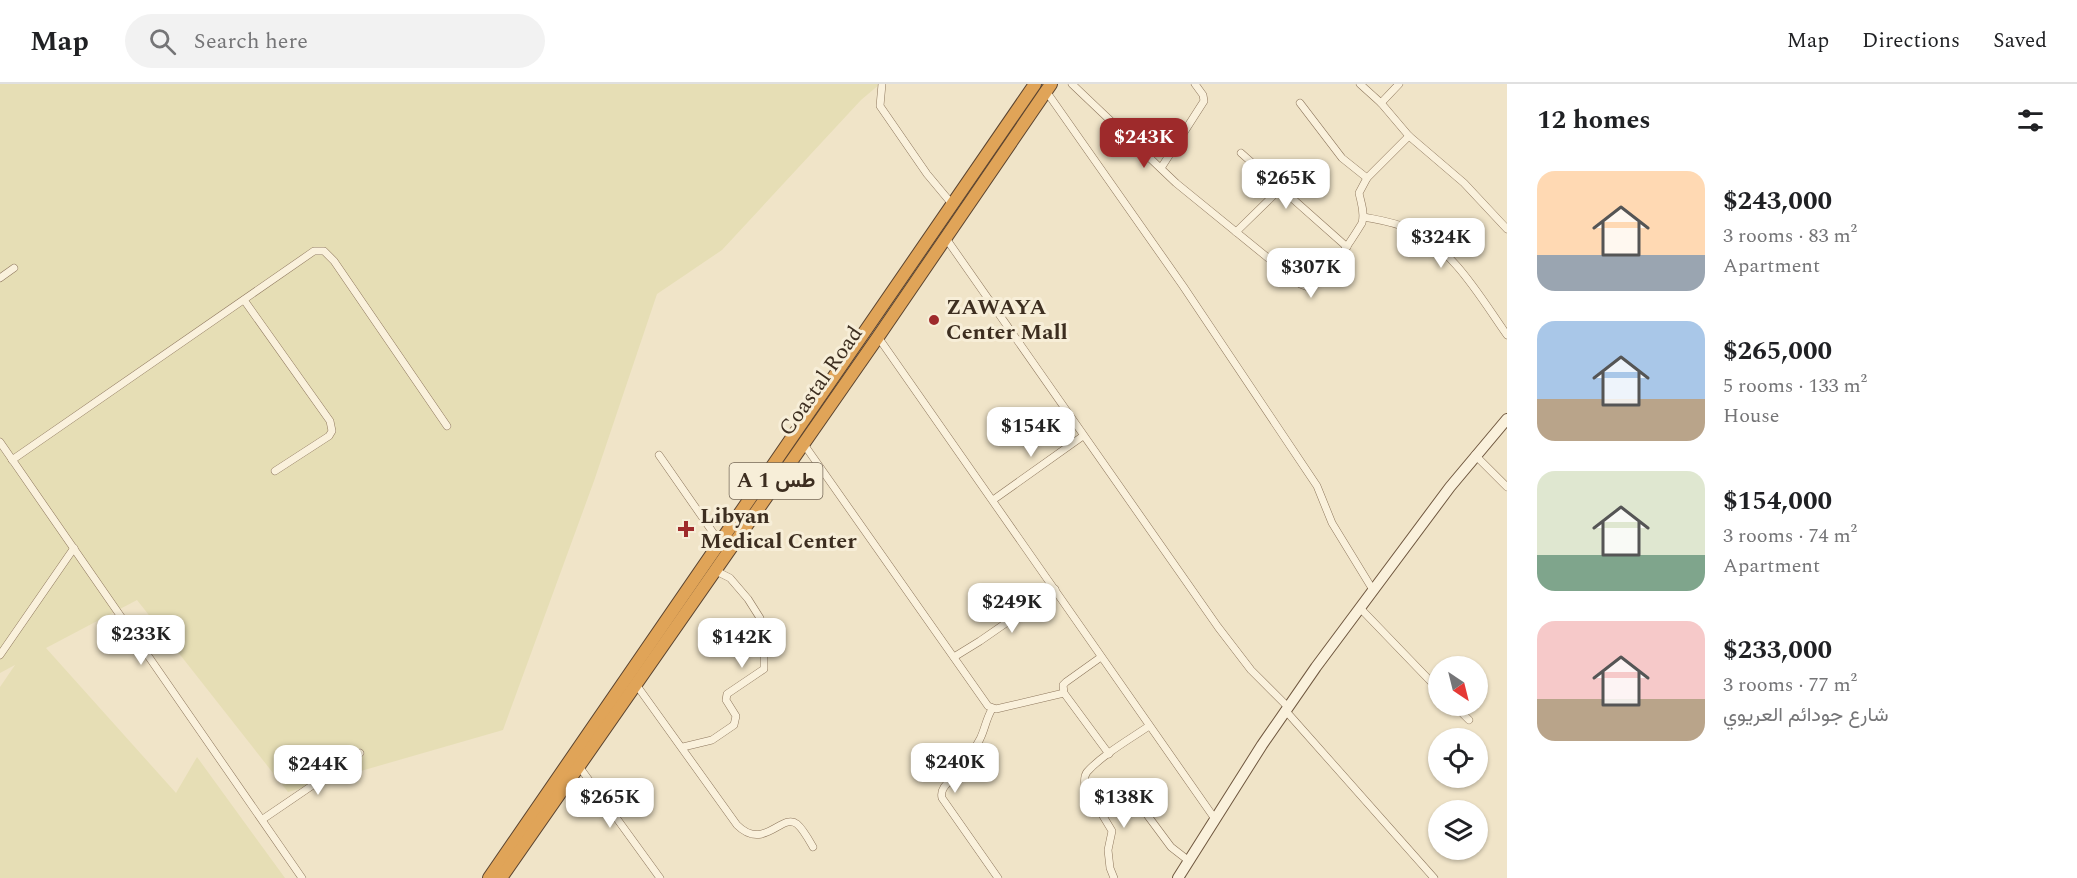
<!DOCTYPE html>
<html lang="en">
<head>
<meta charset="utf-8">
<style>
  :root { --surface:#fff; --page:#f2f2f2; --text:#202124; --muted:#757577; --line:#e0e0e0; --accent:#9e2a2b }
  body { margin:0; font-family:Spectral,Vazirmatn,serif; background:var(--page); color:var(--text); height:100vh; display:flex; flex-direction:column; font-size:22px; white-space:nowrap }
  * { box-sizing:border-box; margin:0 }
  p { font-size:20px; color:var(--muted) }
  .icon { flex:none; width:33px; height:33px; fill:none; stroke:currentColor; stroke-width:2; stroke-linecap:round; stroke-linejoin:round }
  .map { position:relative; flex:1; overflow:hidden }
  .panel { display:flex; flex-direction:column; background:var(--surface); width:570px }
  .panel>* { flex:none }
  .needle { width:39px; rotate:145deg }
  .fabs { position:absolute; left:1428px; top:572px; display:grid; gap:12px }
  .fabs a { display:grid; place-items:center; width:60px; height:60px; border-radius:50%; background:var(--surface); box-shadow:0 2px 4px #0004; font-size:30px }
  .price { position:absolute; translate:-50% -51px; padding:0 14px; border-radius:12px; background:#fff; color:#222; font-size:20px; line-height:39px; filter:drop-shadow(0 2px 3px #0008) }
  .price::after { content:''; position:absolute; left:50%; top:36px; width:18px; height:14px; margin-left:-9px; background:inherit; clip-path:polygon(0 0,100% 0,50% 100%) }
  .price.active { background:var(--accent); color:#fff }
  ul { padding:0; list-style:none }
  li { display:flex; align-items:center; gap:18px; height:150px; padding:0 30px }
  li span { display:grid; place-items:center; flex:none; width:168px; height:120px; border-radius:18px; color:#555 }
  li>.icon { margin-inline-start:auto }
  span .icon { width:72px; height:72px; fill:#fffc; stroke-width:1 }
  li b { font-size:26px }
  h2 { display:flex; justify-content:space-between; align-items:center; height:72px; padding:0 30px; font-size:26px }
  header { display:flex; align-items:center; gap:36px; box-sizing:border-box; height:84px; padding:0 30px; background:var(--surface); border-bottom:2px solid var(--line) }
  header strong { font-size:28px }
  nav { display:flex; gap:33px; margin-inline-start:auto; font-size:21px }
  .search { width:420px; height:54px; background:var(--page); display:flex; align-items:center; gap:15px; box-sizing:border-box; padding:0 21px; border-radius:33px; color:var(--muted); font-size:22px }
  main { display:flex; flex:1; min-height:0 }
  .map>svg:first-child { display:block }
  .farmland { fill:#e6deb5 }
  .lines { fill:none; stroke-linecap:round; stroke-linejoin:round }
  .street-casing { stroke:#8d765c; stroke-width:8 }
  .secondary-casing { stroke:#6f573f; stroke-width:12 }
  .highway-casing { stroke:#5b4430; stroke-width:14 }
  .street { stroke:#faf1dc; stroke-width:7 }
  .secondary { stroke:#faf1dc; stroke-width:10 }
  .highway { stroke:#e0a458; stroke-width:12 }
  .poi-dot { fill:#9e2a2b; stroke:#f7eed8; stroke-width:2 }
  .labels { text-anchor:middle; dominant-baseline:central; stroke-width:6; stroke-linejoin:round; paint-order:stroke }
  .shield { fill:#f7eed8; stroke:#756857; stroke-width:1.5 }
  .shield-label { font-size:21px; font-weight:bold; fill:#3d2e20 }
  .poi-label { font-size:22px; font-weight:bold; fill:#3d2e20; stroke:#f7eed8; text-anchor:start }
  .street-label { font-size:22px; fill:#3d2e20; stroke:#f7eed8 }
</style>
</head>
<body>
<header>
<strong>Map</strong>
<div class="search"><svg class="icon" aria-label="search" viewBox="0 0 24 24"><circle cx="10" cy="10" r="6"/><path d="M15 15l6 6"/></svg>Search here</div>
<nav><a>Map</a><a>Directions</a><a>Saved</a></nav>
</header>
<main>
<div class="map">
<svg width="1507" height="794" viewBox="0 0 1507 794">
  <rect width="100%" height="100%" fill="#f0e4c8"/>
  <polygon class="farmland" points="0,0 880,0 861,16 722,166 657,210 594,397 503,646 288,708 137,516 46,564 176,709 197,673 285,794 0,794 0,603 15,581 0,589"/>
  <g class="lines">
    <g class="street-casing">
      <g id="street">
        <polyline points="882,0 880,22 927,90 952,120"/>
        <path d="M1072,0l104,99 124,101 8,3c23,-15 40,-41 54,-64 3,-11 -1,-20 -3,-30l8,-15 42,-42"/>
        <polyline points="1360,0 1381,19"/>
        <polyline points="1399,0 1381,19 1409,52 1464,99 1507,145"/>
        <polyline points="1046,7 1183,202 1317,402 1332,439 1373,506"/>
        <polyline points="1300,19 1342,74 1367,94"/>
        <polyline points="1241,69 1347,163"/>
        <polyline points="1161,84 1204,17 1203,11 1195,0"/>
        <path d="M1364,133c15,3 31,5 45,12 44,19 71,68 98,106"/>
        <polyline points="1236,148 1280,105"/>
        <polyline points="945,153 1218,543 1251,586 1288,623"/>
        <polyline points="0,194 14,184"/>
        <polyline points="244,216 330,337 332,347 329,352 275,387"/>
        <polyline points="878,253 1215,735"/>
        <polyline points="0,358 302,794"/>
        <polyline points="803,359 988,622 996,625 1064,609"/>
        <polyline points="659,371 721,460"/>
        <polyline points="1475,371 1507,403"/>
        <polyline points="12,376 314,167 324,167 334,177 447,342"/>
        <polyline points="993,416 1083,352"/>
        <polyline points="1360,524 1438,605"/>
        <polyline points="0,571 74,464"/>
        <polyline points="954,573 980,557 1055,505"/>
        <polyline points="1101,573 1066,598 1063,601 1064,609 1109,670"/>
        <path d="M635,599l102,142c27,27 45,-13 60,-1 6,5 12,16 16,23"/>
        <polyline points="1454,621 1469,636"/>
        <path d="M992,625c-6,10 -7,20 -12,30 -6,11 -13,23 -21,33 -6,8 -20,14 -17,26l56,80"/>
        <polyline points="1285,626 1434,794"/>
        <polyline points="683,663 712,656 734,641 736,632 726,616 727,610 764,585 764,549 760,534 748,515 730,494 714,486"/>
        <polyline points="578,681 660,794"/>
        <polyline points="1091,712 1137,724 1145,728 1171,763 1189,777"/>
        <polyline points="263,735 360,669"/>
        <path d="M1114,794l-4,-10 -2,-18 4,-19 -27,-45c-1,-6 -1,-10 2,-14 15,-17 43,-33 62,-46"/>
      </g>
    </g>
    <g class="secondary-casing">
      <polyline id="secondary" points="1178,794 1262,661 1316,583 1450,403 1507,335"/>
    </g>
    <g class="highway-casing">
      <g id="highway">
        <polyline points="489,794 1035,0"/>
        <polyline points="501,794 878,253 1051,0"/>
      </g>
    </g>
    <use href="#street" class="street"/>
    <use href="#secondary" class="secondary"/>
    <use href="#highway" class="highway"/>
  </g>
  <g class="poi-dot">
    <circle cx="934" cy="236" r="6"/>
    <path d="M683 436h6v6h6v6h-6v6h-6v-6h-6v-6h6z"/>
  </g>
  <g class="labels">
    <rect class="shield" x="729.5" y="379" width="93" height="36" rx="4.5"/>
    <g class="shield-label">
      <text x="776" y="397">A 1 طس</text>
    </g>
    <g class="poi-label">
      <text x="946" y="223">ZAWAYA<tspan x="946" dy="25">Center Mall</tspan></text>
      <text x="700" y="432">Libyan<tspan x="700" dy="25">Medical Center</tspan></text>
    </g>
    <g class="street-label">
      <text transform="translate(821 297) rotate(-55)">Coastal Road</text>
    </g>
  </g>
</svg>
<div class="fabs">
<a><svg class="needle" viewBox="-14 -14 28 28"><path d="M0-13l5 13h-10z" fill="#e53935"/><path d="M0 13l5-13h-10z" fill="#757577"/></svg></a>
<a><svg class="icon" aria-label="locate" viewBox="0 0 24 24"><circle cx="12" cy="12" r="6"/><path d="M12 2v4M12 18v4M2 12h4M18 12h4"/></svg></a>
<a><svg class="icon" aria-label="layers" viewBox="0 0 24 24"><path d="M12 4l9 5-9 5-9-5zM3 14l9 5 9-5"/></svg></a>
</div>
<b class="price active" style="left:1144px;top:85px">$243K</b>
<b class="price" style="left:1286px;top:126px">$265K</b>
<b class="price" style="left:1441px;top:185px">$324K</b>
<b class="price" style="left:1311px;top:215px">$307K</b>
<b class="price" style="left:1031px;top:374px">$154K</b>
<b class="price" style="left:1012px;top:550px">$249K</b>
<b class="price" style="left:141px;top:582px">$233K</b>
<b class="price" style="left:742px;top:585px">$142K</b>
<b class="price" style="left:955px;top:710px">$240K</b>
<b class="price" style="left:318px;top:712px">$244K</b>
<b class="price" style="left:610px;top:745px">$265K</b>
<b class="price" style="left:1124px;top:745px">$138K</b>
</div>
<section class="panel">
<h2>12 homes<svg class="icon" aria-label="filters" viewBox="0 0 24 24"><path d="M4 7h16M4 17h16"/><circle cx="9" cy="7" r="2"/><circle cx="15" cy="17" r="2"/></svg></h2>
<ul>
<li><span style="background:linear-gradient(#ffd9b3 70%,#9aa5b1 0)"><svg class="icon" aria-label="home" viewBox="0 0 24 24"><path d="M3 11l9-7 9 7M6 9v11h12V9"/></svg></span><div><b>$243,000</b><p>3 rooms · 83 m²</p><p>Apartment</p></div></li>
<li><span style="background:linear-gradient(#a9c7e8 65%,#b9a48a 0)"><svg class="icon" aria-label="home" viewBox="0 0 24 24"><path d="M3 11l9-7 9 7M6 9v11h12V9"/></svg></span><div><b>$265,000</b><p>5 rooms · 133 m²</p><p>House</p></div></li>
<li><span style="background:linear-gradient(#dfe7d0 70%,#7fa58c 0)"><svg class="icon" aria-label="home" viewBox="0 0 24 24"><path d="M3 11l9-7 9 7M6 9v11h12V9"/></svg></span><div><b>$154,000</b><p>3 rooms · 74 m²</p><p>Apartment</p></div></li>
<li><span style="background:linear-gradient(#f6c9c9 65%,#b9a48a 0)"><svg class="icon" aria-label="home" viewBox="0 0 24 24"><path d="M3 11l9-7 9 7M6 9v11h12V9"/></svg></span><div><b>$233,000</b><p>3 rooms · 77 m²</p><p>شارع جودائم العريوي</p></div></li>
</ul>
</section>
</main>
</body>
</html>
